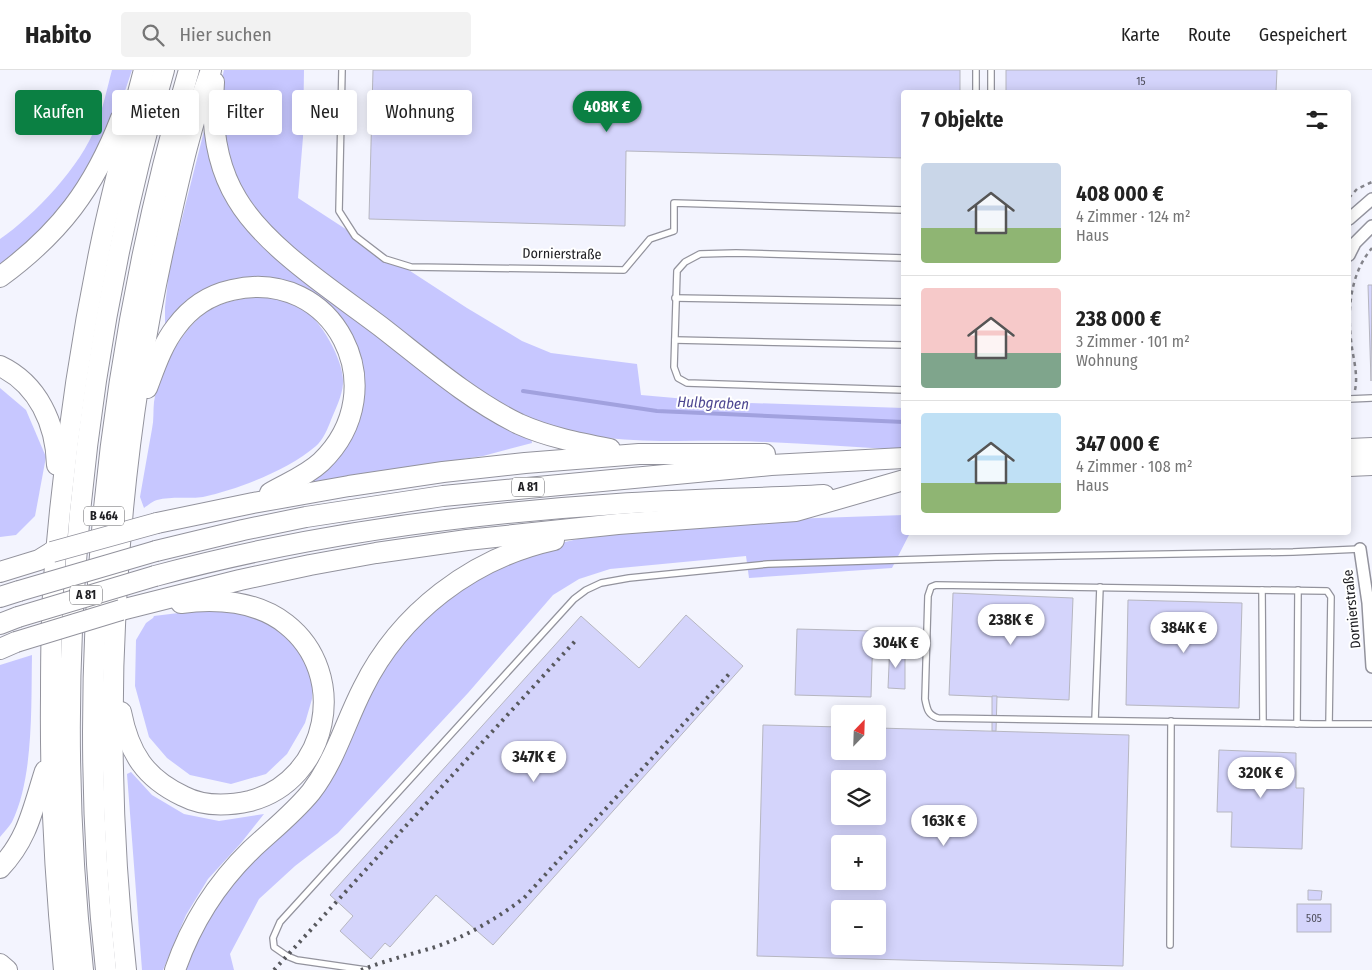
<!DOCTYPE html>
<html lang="de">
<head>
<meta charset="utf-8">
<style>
  :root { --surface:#fff; --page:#f2f2f2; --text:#222; --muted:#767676; --line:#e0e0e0; --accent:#0b8043 }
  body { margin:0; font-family:"Fira Sans Condensed",sans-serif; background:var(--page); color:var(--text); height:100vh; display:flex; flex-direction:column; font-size:19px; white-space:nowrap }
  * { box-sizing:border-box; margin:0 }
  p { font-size:16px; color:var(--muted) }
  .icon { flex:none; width:28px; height:28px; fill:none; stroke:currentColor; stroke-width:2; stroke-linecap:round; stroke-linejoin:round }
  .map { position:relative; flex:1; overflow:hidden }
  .details { position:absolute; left:901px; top:20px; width:450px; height:445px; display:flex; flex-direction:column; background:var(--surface); border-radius:5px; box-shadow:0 2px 12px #0003 }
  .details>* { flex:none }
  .hud { position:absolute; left:15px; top:20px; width:475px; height:45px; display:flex; gap:10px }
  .needle { width:32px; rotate:23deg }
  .buttons { position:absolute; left:831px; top:635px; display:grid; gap:10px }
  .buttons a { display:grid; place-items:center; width:55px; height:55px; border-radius:5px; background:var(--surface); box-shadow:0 2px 12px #0003; font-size:25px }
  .price { position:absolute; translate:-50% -42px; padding:0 11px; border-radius:18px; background:#fff; color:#222; font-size:16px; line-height:32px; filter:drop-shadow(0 1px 2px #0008) }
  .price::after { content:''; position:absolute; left:50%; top:30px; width:15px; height:11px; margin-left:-8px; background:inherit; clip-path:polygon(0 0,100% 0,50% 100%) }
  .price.selected { background:var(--accent); color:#fff }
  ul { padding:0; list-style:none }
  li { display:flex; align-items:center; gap:15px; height:125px; padding:0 20px }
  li+li { border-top:1px solid var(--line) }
  li span { display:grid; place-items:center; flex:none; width:140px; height:100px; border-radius:5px; color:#555 }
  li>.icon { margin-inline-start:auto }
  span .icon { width:60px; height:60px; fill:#fffc; stroke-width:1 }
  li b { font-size:21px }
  h2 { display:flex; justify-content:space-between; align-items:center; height:60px; padding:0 20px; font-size:21px }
  .pill { padding:0 18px; border-radius:5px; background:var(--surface); box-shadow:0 2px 12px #0003; font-size:18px; line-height:45px }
  .pill.selected { background:var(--accent); color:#fff }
  header { display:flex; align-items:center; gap:30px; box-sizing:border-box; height:70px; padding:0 25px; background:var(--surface); border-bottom:1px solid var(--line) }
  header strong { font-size:24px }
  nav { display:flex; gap:28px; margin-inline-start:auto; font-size:18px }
  .search { width:350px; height:45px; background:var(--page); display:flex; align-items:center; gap:12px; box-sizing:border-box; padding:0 18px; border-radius:5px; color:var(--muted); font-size:19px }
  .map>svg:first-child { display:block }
  .green { fill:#c7c7ff }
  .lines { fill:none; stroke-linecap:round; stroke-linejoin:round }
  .stream { stroke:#a1a1de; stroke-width:4 }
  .building { fill:#d4d4fb; stroke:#b6b6c0; fill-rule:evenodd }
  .lane-casing { stroke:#93939d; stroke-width:8 }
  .street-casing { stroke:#93939d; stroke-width:14 }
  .highway-casing { stroke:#93939d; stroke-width:22 }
  .path { stroke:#85858c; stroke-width:2.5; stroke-dasharray:4 4; stroke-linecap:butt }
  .lane { stroke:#fff; stroke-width:5.5 }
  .street { stroke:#fff; stroke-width:11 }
  .highway { stroke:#fff; stroke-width:20 }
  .rail { stroke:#57585d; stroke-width:4; stroke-dasharray:2.5 5; stroke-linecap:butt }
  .highway-bridge-casing { stroke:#93939d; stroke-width:22; stroke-linecap:butt }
  .highway-bridge { stroke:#fff; stroke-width:20 }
  .labels { text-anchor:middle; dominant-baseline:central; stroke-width:4; stroke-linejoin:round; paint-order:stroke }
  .number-label { font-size:11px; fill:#4d4d5a }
  .shield { fill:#fff; stroke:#636366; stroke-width:1 }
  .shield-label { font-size:12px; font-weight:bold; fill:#202024 }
  .street-label { font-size:14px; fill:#202024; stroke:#fff }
  .water-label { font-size:15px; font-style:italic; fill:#4d4791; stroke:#fff }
</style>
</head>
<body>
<header>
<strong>Habito</strong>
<div class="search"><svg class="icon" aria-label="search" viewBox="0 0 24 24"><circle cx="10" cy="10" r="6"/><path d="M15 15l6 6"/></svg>Hier suchen</div>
<nav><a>Karte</a><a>Route</a><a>Gespeichert</a></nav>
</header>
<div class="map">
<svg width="1372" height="900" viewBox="0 0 1372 900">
  <rect width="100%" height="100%" fill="#f3f4fe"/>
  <g class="green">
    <path d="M112,0h20l-21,63 -61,93 -50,40v-27c35,-24 81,-73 96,-113 7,-18 11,-37 16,-56z"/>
    <path d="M224,0h80l-1,67 -5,61 169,110 55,33 29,12 86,11 4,31 79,7 184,6v42c-57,-3 -114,-8 -170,-9 -63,-1 -136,5 -195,-19 -44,-18 -83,-49 -121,-77 -38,-29 -76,-58 -114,-87 -17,-15 -36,-30 -50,-49 -27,-35 -42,-95 -30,-139z"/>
    <path d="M205,57l25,71 301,239 1,6 -49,13 -182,28c14,-9 28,-17 39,-30 12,-13 17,-30 21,-48 11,-60 -25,-115 -86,-127 -15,-2 -35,-4 -49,3 -6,2 -13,9 -18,13 -15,10 -29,21 -43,31v-19l4,-37z"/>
    <path d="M252,227c18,1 36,2 51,12 18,11 42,53 40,75 -1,12 -7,24 -12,36 -3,8 -8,20 -15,26 -28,24 -77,43 -113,51 -15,2 -31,-1 -46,3 -4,1 -9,5 -13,8l-4,-11c4,-23 8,-46 12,-68 2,-9 1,-18 2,-27 5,-31 28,-74 54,-91 13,-9 29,-11 44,-14z"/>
    <polygon points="0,318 26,340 46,387 35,446 16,465 0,467"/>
    <polygon points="904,445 904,462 910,463 892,498 749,508 746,486 610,499 579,509 553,525 468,623 338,763 295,796 259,829 230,884 234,900 183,900 201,856 226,818 285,760 370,620 406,565 471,510 561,473 599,464 790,449"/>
    <polygon points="211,539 230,541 260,549 289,567 299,580 313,608 312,629 305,653 287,684 266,704 231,714 190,705 167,688 149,667 135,616 136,570 146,553 153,548 154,546"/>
    <path d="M32,585c-1,49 2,122 -20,167 -3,5 -8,10 -12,15v-172z"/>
    <polygon points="131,702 152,725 184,744 219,751 264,744 241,773 208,809 186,845 163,900 142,900 127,704"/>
  </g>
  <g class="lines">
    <polyline class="stream" points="523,321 657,341 904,352"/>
  </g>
  <g class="building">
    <polygon points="373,0 960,0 960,22 904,22 904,88 626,81 625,156 369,149"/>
    <polygon points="1006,0 1277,0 1276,22 1006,22"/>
    <polygon points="1368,215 1372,215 1371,311"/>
    <polygon points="953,523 1073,528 1069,630 949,625"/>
    <polygon points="1128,530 1242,533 1239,638 1126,635"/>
    <polygon points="686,545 743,596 493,875 436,825 390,877 385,873 371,889 340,861 353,846 330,825 581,546 639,598"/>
    <polygon points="797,559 873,561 871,627 795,625"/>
    <polygon points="890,572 896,572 896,583 905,583 905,619 888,618"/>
    <polygon points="992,626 997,626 996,661 992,661"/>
    <path d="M763,655l77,2v24h38v-23l251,7 -6,231 -366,-10zM840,709h38v37h-38zM840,774h38v37h-38zM840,839h38v37h-38z"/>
    <polygon points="1219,680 1296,683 1296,718 1304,718 1302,779 1231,777 1232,742 1217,742"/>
    <polygon points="1308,820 1322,821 1321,830 1308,830"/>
    <rect x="1297" y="834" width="34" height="28"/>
  </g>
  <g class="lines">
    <g class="lane-casing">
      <g id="lane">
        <polyline points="342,0 339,141 355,166 385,189 411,197 624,200 650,169 674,161 674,133 904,140"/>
        <polyline points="976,22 976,0"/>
        <polyline points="991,22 991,0"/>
        <polyline points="904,188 736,183 700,184 685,192 677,201 674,297 678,308 687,313 904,320"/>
        <polyline points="675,228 904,232"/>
        <polyline points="675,270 904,275"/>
        <polyline points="1349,329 1372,328"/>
        <polyline points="1262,520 1263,653"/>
        <polyline points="1095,650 1100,517"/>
        <polyline points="1297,654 1298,520"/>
        <path d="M1329,654l2,-127 -4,-6 -391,-6 -5,2 -3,9 -3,103c2,10 3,16 13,19l376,6h58"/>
        <polyline points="1170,875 1171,651"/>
        <polyline points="366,900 297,890 287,886 274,877 273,868 280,852 574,529 586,520 601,513 629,508 768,494 996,487 1293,482 1360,479"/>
      </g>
    </g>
    <g class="street-casing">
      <g id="street">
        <polyline points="1349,149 1372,129"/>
        <polyline points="1349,185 1355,173 1372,156"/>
        <polyline points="1360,479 1368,533 1372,597"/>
      </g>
    </g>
    <g class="highway-casing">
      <g id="highway">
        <path d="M214,12c-3,41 1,81 23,117 29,49 97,92 143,127 44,34 88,73 139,98 29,13 60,19 91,25"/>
        <path d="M0,207c60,-44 94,-89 121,-159"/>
        <path d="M0,296c38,18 56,58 57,99"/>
        <path d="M147,318c8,-21 15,-43 29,-61 14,-19 33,-32 56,-37 102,-24 165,99 89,172 -15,14 -34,21 -51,31"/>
        <polyline points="1349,379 1372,378"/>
        <polyline points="1349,396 1372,395"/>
        <polyline points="157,453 253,433 349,416 443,402 525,393 639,384 765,384"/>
        <polyline points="156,481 243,460 306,447 443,426 771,395 904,388"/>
        <polyline points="0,502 39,490 52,482"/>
        <path d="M155,506c151,-41 306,-62 462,-72 69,-5 138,-5 207,-9"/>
        <polyline points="0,527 19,521"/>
        <polyline points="121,540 240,510 310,495 376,483 467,470 618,454 796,441 904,410"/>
        <polyline points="0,554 18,547"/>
        <polyline points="0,579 16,572"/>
        <path d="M121,642c8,41 24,66 62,84 21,11 45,10 67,5 79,-21 100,-127 36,-177 -29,-23 -70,-26 -105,-21"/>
        <path d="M0,798c28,-29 33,-60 45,-97"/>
        <polyline points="0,894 7,900"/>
        <path d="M64,900c-9,-91 -14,-182 -13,-274 0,-39 0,-79 3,-118 9,-116 25,-231 49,-344 12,-55 27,-110 41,-164"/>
        <path d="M83,900c-33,-301 -3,-609 81,-900"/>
        <path d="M106,900c-33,-301 -2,-610 83,-900"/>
        <path d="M126,900c-27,-240 -13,-493 39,-728 13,-58 25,-116 46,-172"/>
        <path d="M175,900c16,-46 41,-86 76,-120 20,-19 42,-36 60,-58 24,-31 34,-69 52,-104 37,-75 109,-130 191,-148"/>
      </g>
    </g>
    <g class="path">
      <polyline points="1349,128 1357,119 1372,112"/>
      <path d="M1355,320c3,-14 -1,-29 -3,-42 -5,-35 -3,-73 20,-100"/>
    </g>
    <use href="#lane" class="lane"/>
    <use href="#street" class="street"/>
    <use href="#highway" class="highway"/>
    <g class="rail">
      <polyline points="274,900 577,569"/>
      <path d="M361,900c23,-9 47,-15 71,-22 34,-11 64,-29 92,-50l205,-224"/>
    </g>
    <g class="highway-bridge-casing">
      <g id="highway-bridge">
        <polyline points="52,482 157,453"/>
        <polyline points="19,521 156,481"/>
        <polyline points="18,547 155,506"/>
        <polyline points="16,572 121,540"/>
      </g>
    </g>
    <use href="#highway-bridge" class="highway-bridge"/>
  </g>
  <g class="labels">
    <g class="number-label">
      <text x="1141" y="11">15</text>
      <text x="1314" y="848">505</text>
    </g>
    <g class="shield">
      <rect x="512" y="407.5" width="32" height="19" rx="4"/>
      <rect x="84" y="436.5" width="40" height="19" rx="4"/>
      <rect x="70" y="515.5" width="32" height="19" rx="4"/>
    </g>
    <g class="shield-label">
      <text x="528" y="417">A 81</text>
      <text x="104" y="446">B 464</text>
      <text x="86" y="525">A 81</text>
    </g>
    <g class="street-label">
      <text transform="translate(562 184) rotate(1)">Dornierstraße</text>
      <text transform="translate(1352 539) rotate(-96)">Dornierstraße</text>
    </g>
    <g class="water-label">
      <text transform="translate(713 333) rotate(2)">Hulbgraben</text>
    </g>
  </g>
</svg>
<div class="buttons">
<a><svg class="needle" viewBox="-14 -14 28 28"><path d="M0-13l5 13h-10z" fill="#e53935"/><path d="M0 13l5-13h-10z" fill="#767676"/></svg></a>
<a><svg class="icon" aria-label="layers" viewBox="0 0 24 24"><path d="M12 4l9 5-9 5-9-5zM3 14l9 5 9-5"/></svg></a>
<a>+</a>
<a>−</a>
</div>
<b class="price selected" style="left:607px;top:63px">408K €</b>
<b class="price" style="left:1011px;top:576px">238K €</b>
<b class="price" style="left:1184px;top:584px">384K €</b>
<b class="price" style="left:896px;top:599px">304K €</b>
<b class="price" style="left:534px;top:713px">347K €</b>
<b class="price" style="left:1261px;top:729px">320K €</b>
<b class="price" style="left:944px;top:777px">163K €</b>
<div class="hud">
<a class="pill selected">Kaufen</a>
<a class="pill">Mieten</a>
<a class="pill">Filter</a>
<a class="pill">Neu</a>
<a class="pill">Wohnung</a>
</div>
<section class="details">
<h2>7 Objekte<svg class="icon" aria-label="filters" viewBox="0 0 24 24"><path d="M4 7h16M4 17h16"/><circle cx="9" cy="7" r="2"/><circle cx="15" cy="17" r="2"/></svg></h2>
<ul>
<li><span style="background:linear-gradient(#c9d6e8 65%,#8fb573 0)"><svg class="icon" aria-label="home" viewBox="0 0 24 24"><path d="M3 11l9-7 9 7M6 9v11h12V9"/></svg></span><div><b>408 000 €</b><p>4 Zimmer · 124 m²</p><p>Haus</p></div></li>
<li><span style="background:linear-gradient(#f6c9c9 65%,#7fa58c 0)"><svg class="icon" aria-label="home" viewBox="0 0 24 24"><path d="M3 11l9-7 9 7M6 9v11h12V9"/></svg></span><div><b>238 000 €</b><p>3 Zimmer · 101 m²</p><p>Wohnung</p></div></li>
<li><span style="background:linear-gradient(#bfe0f5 70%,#8fb573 0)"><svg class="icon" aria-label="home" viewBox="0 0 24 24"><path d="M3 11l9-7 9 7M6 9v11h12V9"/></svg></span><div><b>347 000 €</b><p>4 Zimmer · 108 m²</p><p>Haus</p></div></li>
</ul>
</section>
</div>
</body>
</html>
